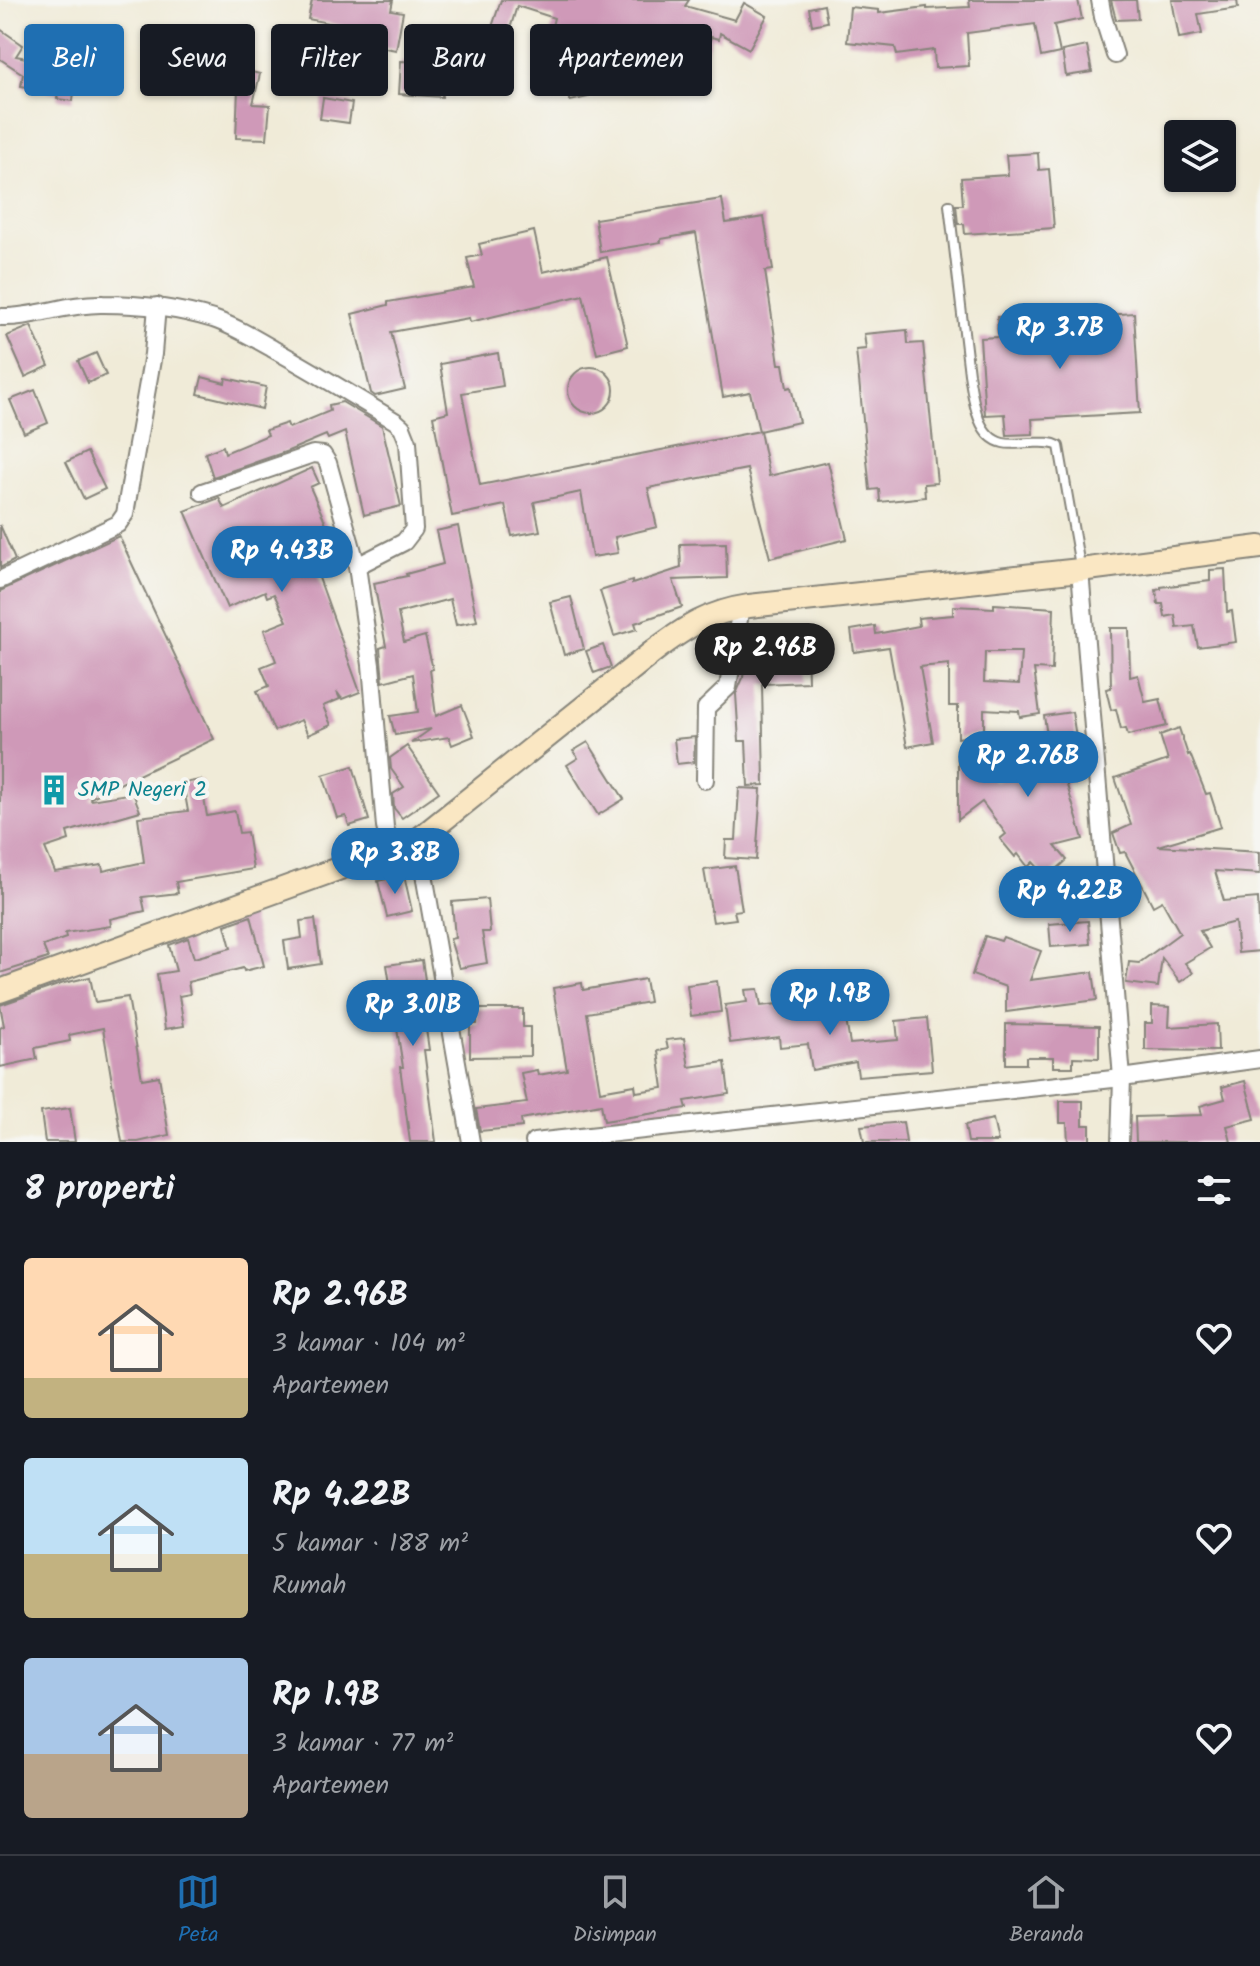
<!DOCTYPE html>
<html lang="id">
<head>
<meta charset="utf-8">
<style>
  :root { --surface:#171b24; --page:#20242c; --text:#f1f3f6; --muted:#9ea1a6; --line:#363941; --accent:#1f6fb2 }
  body { margin:0; font-family:Kalam,sans-serif; background:var(--page); color:var(--text); height:100vh; display:flex; flex-direction:column; font-size:30px; white-space:nowrap }
  * { box-sizing:border-box; margin:0 }
  p { font-size:26px; color:var(--muted) }
  .icon { flex:none; width:44px; height:44px; fill:none; stroke:currentColor; stroke-width:2; stroke-linecap:round; stroke-linejoin:round }
  .map { position:relative; height:1142px; overflow:hidden }
  .drawer { display:flex; flex-direction:column; background:var(--surface); flex:1 }
  .drawer>* { flex:none }
  .banner { position:absolute; left:24px; top:24px; width:800px; height:72px; display:flex; gap:16px }
  .tools { position:absolute; left:1164px; top:120px; display:grid; gap:16px }
  .tools a { display:grid; place-items:center; width:72px; height:72px; border-radius:8px; background:var(--surface); box-shadow:0 2px 6px #0004; font-size:40px }
  .price { position:absolute; translate:-50% -68px; padding:0 18px; border-radius:28px; background:var(--accent); color:#fff; font-size:26px; line-height:52px; filter:drop-shadow(0 2px 4px #0008) }
  .price::after { content:''; position:absolute; left:50%; top:48px; width:24px; height:18px; margin-left:-12px; background:inherit; clip-path:polygon(0 0,100% 0,50% 100%) }
  .price.active { background:#222; color:#fff }
  ul { padding:0; list-style:none }
  li { display:flex; align-items:center; gap:24px; height:200px; padding:0 24px }
  li span { display:grid; place-items:center; flex:none; width:224px; height:160px; border-radius:8px; color:#555 }
  li>.icon { margin-inline-start:auto }
  span .icon { width:96px; height:96px; fill:#fffc; stroke-width:1 }
  li b { font-size:34px }
  h2 { display:flex; justify-content:space-between; align-items:center; height:96px; padding:0 24px; font-size:34px }
  .pill { padding:0 28px; border-radius:8px; background:var(--surface); box-shadow:0 2px 6px #0004; font-size:28px; line-height:72px }
  .pill.active { background:var(--accent); color:#fff }
  .menu { display:flex; justify-content:space-around; align-items:center; height:112px; border-top:2px solid var(--line); background:var(--surface); font-size:22px; color:var(--muted) }
  .menu a { display:grid; justify-items:center; gap:4px }
  .menu .active { color:var(--accent) }
  .map>svg:first-child { display:block }
  .building { fill:#cf99b8; fill-rule:evenodd }
  .lines { fill:none; stroke-linecap:round; stroke-linejoin:round }
  .lane-casing { stroke:#86847a; stroke-width:12 }
  .street-casing { stroke:#86847a; stroke-width:20 }
  .secondary-casing { stroke:#86847a; stroke-width:26 }
  .lane { stroke:#fff; stroke-width:8 }
  .street { stroke:#fff; stroke-width:16 }
  .secondary { stroke:#fae7c3; stroke-width:22 }
  .labels { text-anchor:middle; dominant-baseline:central; stroke-width:8; stroke-linejoin:round; paint-order:stroke }
  .culture-label { font-size:22px; fill:#0d838f; stroke:#f6f6f2; text-anchor:start }
</style>
</head>
<body>
<div class="map">
<svg width="1260" height="1142" viewBox="0 0 1260 1142">
  <rect width="100%" height="100%" fill="#f6f6f2"/>
  <filter id="ink" filterUnits="userSpaceOnUse"><feTurbulence type="fractalNoise" baseFrequency=".0125" numOctaves="2"/><feDisplacementMap in="SourceGraphic" scale="16" xChannelSelector="R" yChannelSelector="G"/><feConvolveMatrix kernelMatrix="1 2 1 2 8 2 1 2 1" color-interpolation-filters="sRGB"/></filter>
  <filter id="wash" filterUnits="userSpaceOnUse"><feTurbulence type="fractalNoise" baseFrequency=".006" numOctaves="4" result="noise"/><feDisplacementMap in="SourceGraphic" scale="32" xChannelSelector="R" yChannelSelector="G"/><feGaussianBlur stdDeviation="1.8" result="paint"/><feColorMatrix in="noise" values="0 0 0 0 0 0 0 0 0 0 0 0 0 0 0 0 0 1.4 0 .05"/><feComposite in="paint" operator="in"/></filter>
  <g filter="url(#wash)">
    <rect width="100%" height="100%" fill="#f0ebd8"/>
    <g id="blocks">
      <g class="building">
        <polygon points="312,0 393,0 391,10 403,12 396,50 375,46 378,33 308,19"/>
        <polygon points="501,0 689,0 685,6 735,20 744,3 767,16 749,49 720,33 719,39 711,37 706,54 700,52 696,65 647,51 644,66 612,60 613,52 549,38 554,18 517,6 499,65 481,60"/>
        <polygon points="969,0 1078,0 1082,19 1054,25 1060,53 1041,57 1035,24 967,33 969,66 935,68 934,50 897,55 895,47 847,42 850,7 879,10 879,13 927,7 927,9 970,7"/>
        <polygon points="1111,0 1136,0 1138,19 1116,20"/>
        <polygon points="1172,0 1237,0 1238,8 1198,14 1202,34 1179,38"/>
        <polygon points="824,5 827,22 812,25 809,8"/>
        <polygon points="0,29 23,45 16,56 43,61 42,68 76,72 73,101 57,99 58,93 21,86 23,74 0,59"/>
        <polygon points="225,40 229,76 198,78 195,42"/>
        <polygon points="1087,46 1092,72 1066,76 1062,51"/>
        <polygon points="401,61 444,64 442,97 399,94"/>
        <polygon points="243,70 260,74 253,104 270,105 267,139 236,138 238,89"/>
        <polygon points="583,81 588,97 570,101 566,85"/>
        <polygon points="323,98 352,103 349,123 320,119"/>
        <polygon points="1038,153 1039,170 1049,169 1054,228 965,234 964,224 958,224 956,205 963,205 961,178 1008,175 1006,155"/>
        <polygon points="722,199 726,223 764,217 773,270 765,271 779,364 783,364 787,388 791,387 799,422 759,431 750,392 723,397 696,233 661,239 661,242 600,252 595,219"/>
        <polygon points="534,231 543,272 607,257 628,346 597,354 583,295 470,322 469,318 391,332 405,389 375,396 371,393 352,314 388,305 388,302 474,287 467,258 482,255 479,244"/>
        <polygon points="1134,313 1140,413 1032,419 1033,434 1007,435 1005,414 985,415 980,338 998,337 997,317 1028,315 1029,329 1107,325 1106,315"/>
        <polygon points="31,326 49,366 25,377 7,336"/>
        <polygon points="907,330 908,344 923,343 937,483 924,484 925,497 880,502 879,489 870,490 856,350 866,349 864,334"/>
        <polygon points="96,353 106,375 88,383 78,361"/>
        <polygon points="498,353 503,386 462,393 480,485 760,431 769,476 828,462 847,539 770,558 747,469 648,488 657,527 615,537 618,553 592,557 581,492 534,502 540,531 512,536 505,505 452,516 433,416 448,412 440,364"/>
        <circle cx="591" cy="390" r="23"/>
        <polygon points="202,377 225,383 226,378 266,387 262,409 198,394"/>
        <polygon points="35,390 48,423 24,433 10,400"/>
        <polygon points="342,402 382,426 401,506 364,515 345,432 328,439 326,435 288,451 213,477 205,453 223,446 225,453 268,435 266,430 287,423 289,428 330,411 329,405"/>
        <polygon points="87,452 105,489 84,499 66,462"/>
        <polygon points="312,468 319,483 310,487 328,528 316,533 332,569 318,575 360,692 342,699 337,692 340,699 323,706 331,725 308,735 301,720 274,731 257,691 269,686 261,667 276,661 264,630 287,621 274,594 267,597 265,591 227,608 185,511 219,498 224,508"/>
        <polygon points="0,525 15,560 0,568"/>
        <polygon points="458,526 477,621 456,625 450,599 398,613 404,642 425,636 433,669 430,670 436,716 462,705 474,736 452,745 449,737 411,743 431,729 395,735 390,716 418,712 413,674 383,682 380,648 386,646 374,583 407,576 406,574 443,564 436,531"/>
        <polygon points="119,536 214,739 90,798 91,800 133,793 140,811 67,832 69,840 45,848 55,872 102,865 103,871 144,862 138,817 188,811 183,783 201,780 207,816 235,811 239,833 247,832 253,869 176,882 178,893 142,897 145,911 110,919 111,926 65,933 66,938 43,946 48,958 0,973 0,591"/>
        <polygon points="726,543 727,578 673,580 682,607 635,623 637,629 614,636 600,591 632,581 632,584 681,568 680,544"/>
        <polygon points="1225,569 1227,612 1232,611 1236,642 1198,647 1194,626 1177,628 1175,615 1165,617 1163,604 1158,604 1156,590 1161,589 1161,587 1210,581 1210,570"/>
        <polygon points="571,597 584,649 564,655 550,602"/>
        <path d="M994,604l60,4 -2,62 -18,-1 6,45 -20,3 -1,-6 -35,-2v24l-26,5v-32h-9v-42l-29,3 13,75 -26,5 -18,-100 -35,5 -3,-22 24,-4 1,8 43,-8 -1,-8 35,-3v-9l41,2zM985,652h36l-2,32 -35,-2z"/>
        <polygon points="1110,628 1129,628 1130,677 1138,675 1145,702 1160,699 1167,726 1128,735 1126,728 1121,729 1116,709 1111,710 1106,689 1111,688"/>
        <polygon points="748,633 767,634 767,642 807,641 808,682 762,684 764,785 748,786 746,741 739,741 736,694 743,678"/>
        <polygon points="603,645 611,667 594,673 586,651"/>
        <polygon points="1072,712 1076,737 1063,739 1074,780 1066,782 1083,839 1055,846 1067,860 1047,878 1033,862 1028,867 1018,854 1015,857 1000,839 1006,834 982,802 958,820 958,758 984,738 984,768 994,781 1032,771 1029,760 1050,755 1044,716"/>
        <polygon points="1179,728 1188,755 1190,754 1206,794 1210,793 1221,827 1158,846 1260,852 1260,874 1215,871 1224,901 1258,898 1260,951 1238,953 1235,922 1200,931 1210,948 1185,963 1193,973 1180,982 1162,958 1158,987 1126,983 1129,962 1139,963 1180,933 1162,901 1153,906 1125,852 1120,853 1113,833 1131,825 1115,778 1168,760 1160,735"/>
        <polygon points="695,737 694,762 677,764 674,739"/>
        <polygon points="588,742 624,799 598,815 567,765 578,758 573,751"/>
        <polygon points="407,746 439,792 402,818 394,808 393,794 404,787 391,769 390,758"/>
        <polygon points="353,766 369,820 349,826 346,816 337,818 323,775"/>
        <polygon points="739,788 761,789 756,860 725,858 726,840 736,840"/>
        <polygon points="735,866 742,910 734,911 736,919 713,922 704,870"/>
        <polygon points="404,875 412,911 387,917 378,881"/>
        <polygon points="487,899 490,932 482,932 487,963 459,968 450,939 455,938 452,902"/>
        <polygon points="251,916 264,966 244,971 243,968 188,982 190,994 179,996 184,1026 165,1029 157,974 176,971 169,945 188,938 194,958 231,948 225,925"/>
        <polygon points="315,919 321,964 288,969 284,941 302,938 300,921"/>
        <polygon points="1088,921 1090,944 1051,947 1049,924"/>
        <polygon points="985,936 1001,941 1003,937 1041,951 1030,980 1093,972 1097,1000 1006,1012 1006,987 972,975"/>
        <polygon points="422,960 425,980 419,981 429,1050 424,1050 436,1142 410,1142 400,1067 403,1067 387,965"/>
        <polygon points="90,977 95,1002 128,997 142,1079 159,1076 169,1135 138,1142 122,1142 103,1028 69,1035 70,1041 35,1048 37,1059 0,1067 0,1028 4,1026 0,1005 64,983"/>
        <polygon points="645,979 649,1002 587,1013 600,1091 635,1085 636,1092 663,1088 658,1051 668,1049 666,1040 684,1038 689,1067 725,1062 729,1094 685,1101 687,1108 604,1121 601,1104 521,1119 522,1127 480,1131 476,1109 527,1103 521,1073 537,1070 538,1075 567,1070 553,988 582,983 583,990"/>
        <polygon points="717,981 721,1012 691,1016 687,985"/>
        <polygon points="758,989 761,1006 786,1003 787,1010 826,1004 827,1010 844,1008 850,1044 898,1040 896,1021 927,1018 932,1070 858,1076 856,1062 812,1070 808,1044 780,1047 779,1037 730,1043 725,1005 747,1002 745,990"/>
        <polygon points="1152,1006 1170,1007 1169,1027 1217,1024 1218,1051 1145,1050 1145,1023 1152,1023"/>
        <polygon points="477,1009 523,1009 523,1027 530,1027 530,1056 470,1057 470,1024 477,1024"/>
        <polygon points="1006,1024 1099,1026 1099,1058 1073,1057 1073,1067 1053,1067 1053,1057 1026,1057 1026,1064 1006,1064"/>
        <polygon points="1245,1081 1255,1119 1227,1126 1231,1142 1136,1142 1135,1117 1202,1115 1200,1106 1225,1099 1222,1087"/>
        <polygon points="1060,1101 1083,1101 1083,1125 1090,1125 1090,1142 1068,1142 1067,1123 1060,1123"/>
        <polygon points="70,1108 75,1142 45,1142 41,1112"/>
        <polygon points="993,1119 998,1142 968,1142 965,1125"/>
        <polygon points="903,1122 906,1142 864,1142 861,1126"/>
      </g>
    </g>
  </g>
  <g filter="url(#ink)">
    <use href="#blocks" fill-opacity="0" stroke="#86847a" stroke-width="2"/>
    <g class="lines">
      <g class="lane-casing">
        <path id="lane" d="M949,205l20,169c4,23 7,63 34,69 8,2 18,0 26,0 10,0 21,-2 30,3l21,120"/>
      </g>
      <g class="street-casing">
        <g id="street">
          <polyline points="1100,0 1103,17 1115,55"/>
          <path d="M0,317c35,1 68,-14 103,-13 37,0 74,4 110,15 21,7 41,19 60,30 42,23 82,48 122,72l7,6 6,15 6,87 -10,13 -47,24"/>
          <polyline points="202,492 313,454 323,455 328,463 357,566 371,665 385,827 391,851"/>
          <polyline points="1080,570 1122,1078 1120,1142"/>
          <polyline points="0,580 118,524 125,514 153,354 157,306"/>
          <polyline points="705,780 706,708 728,687 741,607"/>
          <polyline points="418,840 471,1142"/>
          <polyline points="534,1142 1122,1078 1260,1059"/>
        </g>
      </g>
      <g class="secondary-casing">
        <path id="secondary" d="M0,991l418,-151 236,-189c32,-24 55,-39 95,-45l331,-36 180,-23"/>
      </g>
      <use href="#lane" class="lane"/>
      <use href="#street" class="street"/>
      <use href="#secondary" class="secondary"/>
    </g>
  </g>
  <defs>
    <g id="building-bare" transform="scale(2.4)"><path d="M-4-6H4V6H1V3H-1V6H-4ZM-2.5-4.3h1.7v1.8h-1.7ZM.8-4.3h1.7v1.8H.8ZM-2.5-1h1.7V.8h-1.7ZM.8-1h1.7V.8H.8Z" fill="#0f9aa8" stroke="#f6f6f2" stroke-width="2.5" paint-order="stroke"/></g>
  </defs>
  <g fill-rule="evenodd">
    <use href="#building-bare" x="54" y="790"/>
  </g>
  <g class="labels">
    <g class="culture-label">
      <text x="78" y="790">SMP Negeri 2</text>
    </g>
  </g>
</svg>
<div class="tools">
<a><svg class="icon" aria-label="layers" viewBox="0 0 24 24"><path d="M12 4l9 5-9 5-9-5zM3 14l9 5 9-5"/></svg></a>
</div>
<b class="price" style="left:1060px;top:371px">Rp 3.7B</b>
<b class="price" style="left:282px;top:594px">Rp 4.43B</b>
<b class="price active" style="left:765px;top:691px">Rp 2.96B</b>
<b class="price" style="left:1028px;top:799px">Rp 2.76B</b>
<b class="price" style="left:395px;top:896px">Rp 3.8B</b>
<b class="price" style="left:1070px;top:934px">Rp 4.22B</b>
<b class="price" style="left:830px;top:1037px">Rp 1.9B</b>
<b class="price" style="left:413px;top:1048px">Rp 3.01B</b>
<div class="banner">
<a class="pill active">Beli</a>
<a class="pill">Sewa</a>
<a class="pill">Filter</a>
<a class="pill">Baru</a>
<a class="pill">Apartemen</a>
</div>
</div>
<section class="drawer">
<h2>8 properti<svg class="icon" aria-label="filters" viewBox="0 0 24 24"><path d="M4 7h16M4 17h16"/><circle cx="9" cy="7" r="2"/><circle cx="15" cy="17" r="2"/></svg></h2>
<ul>
<li><span style="background:linear-gradient(#ffd9b3 75%,#c2b280 0)"><svg class="icon" aria-label="home" viewBox="0 0 24 24"><path d="M3 11l9-7 9 7M6 9v11h12V9"/></svg></span><div><b>Rp 2.96B</b><p>3 kamar · 104 m²</p><p>Apartemen</p></div><svg class="icon" aria-label="heart" viewBox="0 0 24 24"><path d="M12 20l-8-8c-3-5 5-10 8-4 3-6 11-1 8 4z"/></svg></li>
<li><span style="background:linear-gradient(#bfe0f5 60%,#c2b280 0)"><svg class="icon" aria-label="home" viewBox="0 0 24 24"><path d="M3 11l9-7 9 7M6 9v11h12V9"/></svg></span><div><b>Rp 4.22B</b><p>5 kamar · 188 m²</p><p>Rumah</p></div><svg class="icon" aria-label="heart" viewBox="0 0 24 24"><path d="M12 20l-8-8c-3-5 5-10 8-4 3-6 11-1 8 4z"/></svg></li>
<li><span style="background:linear-gradient(#a9c7e8 60%,#b9a48a 0)"><svg class="icon" aria-label="home" viewBox="0 0 24 24"><path d="M3 11l9-7 9 7M6 9v11h12V9"/></svg></span><div><b>Rp 1.9B</b><p>3 kamar · 77 m²</p><p>Apartemen</p></div><svg class="icon" aria-label="heart" viewBox="0 0 24 24"><path d="M12 20l-8-8c-3-5 5-10 8-4 3-6 11-1 8 4z"/></svg></li>
</ul>
</section>
<nav class="menu">
<a class="active"><svg class="icon" aria-label="map" viewBox="0 0 24 24"><path d="M3 6l6-2 6 2 6-2v14l-6 2-6-2-6 2zM9 4v14M15 6v14"/></svg>Peta</a>
<a><svg class="icon" aria-label="saved" viewBox="0 0 24 24"><path d="M7 4h10v16l-5-4-5 4z"/></svg>Disimpan</a>
<a><svg class="icon" aria-label="home" viewBox="0 0 24 24"><path d="M3 11l9-7 9 7M6 9v11h12V9"/></svg>Beranda</a>
</nav>
</body>
</html>
